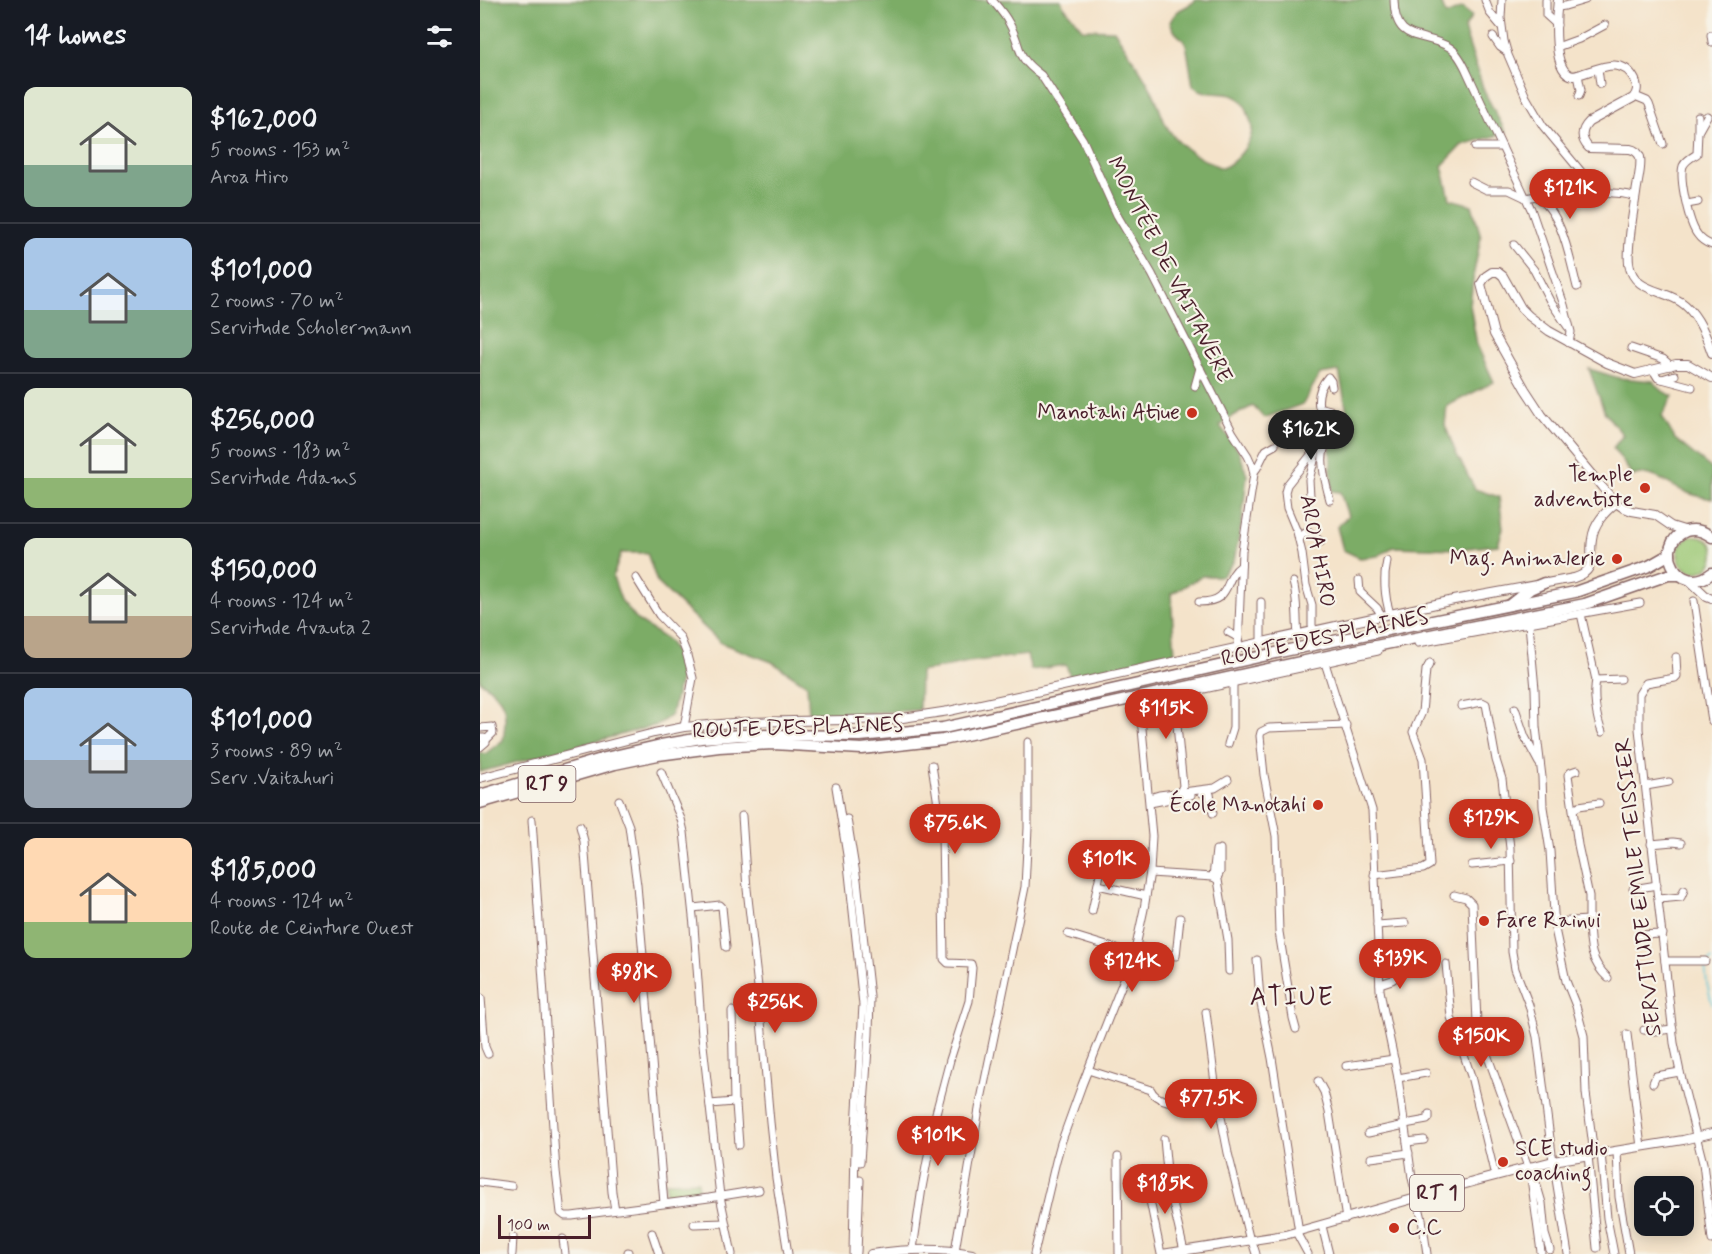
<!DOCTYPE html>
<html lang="en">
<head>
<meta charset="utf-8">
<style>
  :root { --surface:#171b24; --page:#20242c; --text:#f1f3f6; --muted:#9ea1a6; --line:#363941; --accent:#c8321e }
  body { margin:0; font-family:Mynerve,sans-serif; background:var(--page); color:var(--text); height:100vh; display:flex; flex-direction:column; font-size:22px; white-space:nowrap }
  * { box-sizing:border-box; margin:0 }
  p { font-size:20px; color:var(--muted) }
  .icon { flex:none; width:33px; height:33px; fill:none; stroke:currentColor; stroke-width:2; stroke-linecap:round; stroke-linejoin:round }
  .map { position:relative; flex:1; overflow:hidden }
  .panel { display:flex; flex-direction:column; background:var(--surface); width:480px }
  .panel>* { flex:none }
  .tools { position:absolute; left:1154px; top:1176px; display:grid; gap:12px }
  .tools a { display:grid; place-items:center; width:60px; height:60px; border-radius:12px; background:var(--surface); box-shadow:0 3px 15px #0003; font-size:30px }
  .scale { position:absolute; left:18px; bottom:15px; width:93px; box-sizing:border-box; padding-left:6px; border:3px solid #4a1f2b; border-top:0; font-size:16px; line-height:21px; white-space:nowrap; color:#4a1f2b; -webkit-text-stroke:4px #f7f3e8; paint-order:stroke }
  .price { position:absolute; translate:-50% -51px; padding:0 14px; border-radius:21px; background:var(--accent); color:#fff; font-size:20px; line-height:39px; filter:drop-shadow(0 2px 3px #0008) }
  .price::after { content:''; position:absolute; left:50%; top:36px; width:18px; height:14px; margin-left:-9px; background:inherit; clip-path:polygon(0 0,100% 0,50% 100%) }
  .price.on { background:#222; color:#fff }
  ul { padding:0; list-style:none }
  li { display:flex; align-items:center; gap:18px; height:150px; padding:0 24px }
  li+li { border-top:2px solid var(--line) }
  li span { display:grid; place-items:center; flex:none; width:168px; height:120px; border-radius:12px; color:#555 }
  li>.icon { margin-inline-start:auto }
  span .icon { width:72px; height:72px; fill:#fffc; stroke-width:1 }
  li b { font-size:26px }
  h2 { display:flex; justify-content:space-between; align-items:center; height:72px; padding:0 24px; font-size:26px }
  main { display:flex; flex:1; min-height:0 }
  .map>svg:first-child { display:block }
  .green { fill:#9bc875; stroke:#727450; stroke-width:1.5 }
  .forest { fill:#7cac66; stroke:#636648; stroke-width:1.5 }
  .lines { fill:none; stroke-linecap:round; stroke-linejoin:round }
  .stream { stroke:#5fc8db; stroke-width:1.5 }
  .minor-casing { stroke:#866463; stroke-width:9 }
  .major-casing { stroke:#866463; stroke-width:10 }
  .highway-casing { stroke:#866463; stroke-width:13 }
  .minor { stroke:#fff; stroke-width:7 }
  .major { stroke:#fff; stroke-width:8 }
  .highway { stroke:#fff; stroke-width:10 }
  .poi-dot { fill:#c8321e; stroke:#f7f3e8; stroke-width:2 }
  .labels { text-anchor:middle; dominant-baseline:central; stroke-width:4.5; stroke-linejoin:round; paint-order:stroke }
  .shield { fill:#f7f3e8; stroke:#7e5f64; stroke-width:1.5 }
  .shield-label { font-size:21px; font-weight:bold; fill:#4a1f2b }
  .street-label { font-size:22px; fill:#4a1f2b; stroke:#f7f3e8 }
  .poi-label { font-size:22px; fill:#4a1f2b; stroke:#f7f3e8; text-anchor:end }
  .quarter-label { font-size:26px; letter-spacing:1.5px; fill:#4a1f2b; stroke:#f7f3e8 }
</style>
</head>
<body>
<main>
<section class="panel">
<h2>14 homes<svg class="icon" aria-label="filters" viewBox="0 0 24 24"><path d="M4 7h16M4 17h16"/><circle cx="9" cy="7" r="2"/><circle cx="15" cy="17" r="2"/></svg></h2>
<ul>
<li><span style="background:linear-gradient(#dfe7d0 65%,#7fa58c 0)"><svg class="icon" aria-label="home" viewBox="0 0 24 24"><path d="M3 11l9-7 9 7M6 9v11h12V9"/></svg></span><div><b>$162,000</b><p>5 rooms · 153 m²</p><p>Aroa Hiro</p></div></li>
<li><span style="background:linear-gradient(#a9c7e8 60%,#7fa58c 0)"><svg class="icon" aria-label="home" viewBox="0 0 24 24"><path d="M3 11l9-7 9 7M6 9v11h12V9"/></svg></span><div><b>$101,000</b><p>2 rooms · 70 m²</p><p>Servitude Scholermann</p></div></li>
<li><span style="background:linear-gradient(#dfe7d0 75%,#8fb573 0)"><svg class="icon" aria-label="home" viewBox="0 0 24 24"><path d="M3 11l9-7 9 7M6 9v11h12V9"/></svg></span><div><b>$256,000</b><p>5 rooms · 183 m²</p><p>Servitude Adams</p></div></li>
<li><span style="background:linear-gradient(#dfe7d0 65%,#b9a48a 0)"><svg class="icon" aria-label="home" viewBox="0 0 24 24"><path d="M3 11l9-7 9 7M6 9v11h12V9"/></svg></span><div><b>$150,000</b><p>4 rooms · 124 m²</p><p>Servitude Avauta 2</p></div></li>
<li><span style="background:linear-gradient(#a9c7e8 60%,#9aa5b1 0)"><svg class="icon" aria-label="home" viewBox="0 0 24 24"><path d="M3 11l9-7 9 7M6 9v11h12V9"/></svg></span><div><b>$101,000</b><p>3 rooms · 89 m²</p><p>Serv .Vaitahuri</p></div></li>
<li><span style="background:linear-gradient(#ffd9b3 70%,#8fb573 0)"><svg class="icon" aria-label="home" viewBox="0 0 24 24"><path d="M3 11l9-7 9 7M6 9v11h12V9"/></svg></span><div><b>$185,000</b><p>4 rooms · 124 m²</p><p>Route de Ceinture Ouest</p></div></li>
</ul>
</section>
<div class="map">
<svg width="1232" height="1254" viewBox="0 0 1232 1254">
  <rect width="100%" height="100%" fill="#f7f3e8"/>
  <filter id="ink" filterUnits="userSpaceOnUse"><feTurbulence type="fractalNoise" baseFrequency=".0167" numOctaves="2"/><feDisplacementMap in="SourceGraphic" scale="12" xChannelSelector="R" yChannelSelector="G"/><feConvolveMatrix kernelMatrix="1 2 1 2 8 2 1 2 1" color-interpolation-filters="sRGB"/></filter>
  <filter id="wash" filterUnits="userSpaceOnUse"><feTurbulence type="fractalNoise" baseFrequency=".008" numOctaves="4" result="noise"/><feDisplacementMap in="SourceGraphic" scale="24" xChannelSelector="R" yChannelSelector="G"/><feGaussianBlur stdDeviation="1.35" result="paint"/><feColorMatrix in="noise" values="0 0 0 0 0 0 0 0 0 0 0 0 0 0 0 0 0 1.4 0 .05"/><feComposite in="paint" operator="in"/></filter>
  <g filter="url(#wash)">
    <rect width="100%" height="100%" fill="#f4e3ca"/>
    <g class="green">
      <circle cx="1216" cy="554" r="18"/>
      <polygon points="218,1181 219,1194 186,1196 186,1182"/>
    </g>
    <g class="forest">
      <path d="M0,0h581l2,5 19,24 32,1c12,19 26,38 37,59 6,10 9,23 14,34 11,23 34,36 57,45 14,-5 30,-25 30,-40 0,-5 -3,-10 -4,-14 -1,-6 -5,-12 -10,-16 -13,-9 -27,1 -45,-12l-7,-43 -11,-11 -5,-10c9,-17 14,-11 26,-22h244l6,15 16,-7 10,8 -8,13 20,62 22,42 -44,12 -20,21 8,33 22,6 9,32 -7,35 -4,33 7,40 17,37 -47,24 -2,19 10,26 20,38 24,8 4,31 -5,17 -41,4 -64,-2 -15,9 -18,2 -17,-8 -6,-23 11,-11 -8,-24 -8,-1 -2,-50 3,-24 14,-5 -8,-41 -19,3 -17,30 -39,14 -11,-12 -20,10 -13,10 19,25 8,24 -5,47 -8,39 -12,15h-20l-31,18 4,61 -104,24 -5,-14 -35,5 -4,-15 -59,7 -48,10 -1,38 -88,5 -22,-2 -2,-28 -35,-23 -51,-19 -64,-61 -10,-29h-26l-8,24 8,23 16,20 32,21 11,19 1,16 -10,39 -14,10 -177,47v-20l5,2 18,-14c5,-30 3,-42 -23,-59z"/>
      <path d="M1109,369l30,9 34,3 9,10 11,5 -11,20 13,23 37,30v30c-8,-2 -17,-3 -24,-6 -17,-6 -37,-25 -55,-17l-20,-28 10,-13 -18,-22z"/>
    </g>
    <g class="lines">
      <polyline class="stream" points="1232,959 1225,966 1227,984 1232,1004"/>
    </g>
  </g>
  <g filter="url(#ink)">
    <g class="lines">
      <g class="minor-casing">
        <g id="minor">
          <path d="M512,0c6,7 13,15 17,23 14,25 5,33 32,52l42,65 34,75 35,59 81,159 15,23 4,9 2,9 -12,77 -4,97"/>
          <path d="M914,0c1,45 28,31 55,47 9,5 15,18 19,27l63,135 33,96 7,27 -2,11"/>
          <polyline points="1005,0 1010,13 1021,26"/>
          <path d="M1022,0l-1,18 3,23 4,14 18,42 17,29 50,60c12,10 29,5 42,11"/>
          <polyline points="1066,0 1066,15 1077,25"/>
          <polyline points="1078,7 1085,6 1105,0"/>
          <polyline points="1231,35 1232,42"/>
          <polyline points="1013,37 1020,47 1027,52"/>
          <polyline points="1077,47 1099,39 1125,25"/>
          <polyline points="1118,69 1120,84"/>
          <polyline points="1098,75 1101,90 1099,96"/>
          <polyline points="1155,96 1167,101 1169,104 1183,144"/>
          <path d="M1227,116l-9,16 -1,22c-5,3 -11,6 -14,12 -4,13 6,57 14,68 4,6 9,9 15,11"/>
          <polyline points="1218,131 1218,116"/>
          <polyline points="995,147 1022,147"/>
          <path d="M991,182l16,8h22l17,8 10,-2c26,15 34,64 41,91"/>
          <polyline points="1207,204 1218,202"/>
          <polyline points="1034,245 1054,270 1070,301 1088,327"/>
          <polyline points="1151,348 1183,359 1191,366"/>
          <polyline points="1173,370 1178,378 1182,379 1195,375"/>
          <polyline points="1182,379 1212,387"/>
          <polyline points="715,386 720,368"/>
          <path d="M848,441c-11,13 -2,44 2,59"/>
          <polyline points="774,472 777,468 786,450 795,445"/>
          <polyline points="830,496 829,480 836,453 834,451"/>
          <polyline points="819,540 822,535 829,531 841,542"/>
          <path d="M907,561c-4,18 -2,37 3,53"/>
          <polyline points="156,578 179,615 200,637 206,652 213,678 204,727"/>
          <polyline points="879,580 880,592 897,608 902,616"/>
          <path d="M813,582c5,17 3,35 5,53"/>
          <polyline points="1214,601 1232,721"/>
          <path d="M719,602c35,0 23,-23 42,-36"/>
          <polyline points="781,602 781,643"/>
          <path d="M1101,614l15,66c-3,15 0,37 6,52"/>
          <polyline points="1049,624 1055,689 1056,727 1062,777 1063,807 1070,851 1075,929 1086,981 1096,1006 1104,1036 1106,1093 1114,1154"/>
          <path d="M835,631l-3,-5v-21l-6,-20 -4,-32 -5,-21 -10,-24 -2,-16 2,-7 27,-34 22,-21 1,-11 -7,-9 -11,-3c-2,-11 2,-22 9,-30l3,4 1,6"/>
          <polyline points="748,632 759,638"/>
          <path d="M938,643c74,-13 148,-26 222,-40"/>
          <polyline points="1196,657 1197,676 1195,678 1166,683 1159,694 1159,729 1194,1043 1200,1072 1223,1163 1232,1240"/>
          <polyline points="845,663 892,810 900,990 903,1007 918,1078 932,1178 942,1219 947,1254"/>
          <polyline points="1116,680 1141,679"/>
          <polyline points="694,695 703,786 700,792"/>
          <polyline points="981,706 1002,702 1006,704 1016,760 1022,779 1030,848 1032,952 1035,969 1049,1005 1057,1037 1072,1154 1088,1254"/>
          <polyline points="1035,708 1045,737 1059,763"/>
          <polyline points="0,728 12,727 13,733 6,740"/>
          <polyline points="0,738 4,738 6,742 0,747"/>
          <polyline points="748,744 753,728 753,683"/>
          <polyline points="181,772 201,819 204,832 214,926 222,1036 240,1196 252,1254"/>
          <polyline points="1166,786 1189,782"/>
          <polyline points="356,787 367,855 383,1005 375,1145 373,1254"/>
          <polyline points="722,793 730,794 733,813"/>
          <polyline points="669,798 679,795 735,788 748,780"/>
          <polyline points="139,800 149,826 157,885 184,1203"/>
          <polyline points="670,803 711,795"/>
          <polyline points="1094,809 1099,806 1119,803"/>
          <polyline points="262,816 267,889 278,987 290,1122 296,1178 308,1254"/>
          <polyline points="994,817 1018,814 1026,815"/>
          <polyline points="367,819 377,880 390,997 389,1034 380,1162"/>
          <polyline points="52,820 76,1171 81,1213 85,1216 92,1216 229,1198 279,1190"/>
          <polyline points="100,826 104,841 132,1192 135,1210"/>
          <polyline points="1171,844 1193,842 1201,843"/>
          <polyline points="992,865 1031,861"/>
          <polyline points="670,873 733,877 738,880 748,940 749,971"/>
          <polyline points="894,875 943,869 950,865 943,759 933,732 942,712 946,670 950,663"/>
          <polyline points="733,877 736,850"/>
          <polyline points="737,878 740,872 740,849"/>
          <polyline points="618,885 666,896"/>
          <polyline points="1153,889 1177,885"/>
          <polyline points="974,895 986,898 992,904 997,1023 1000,1035 1048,1167"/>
          <polyline points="1179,899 1201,897 1204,890"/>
          <polyline points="213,908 240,905 242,907 246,947"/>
          <polyline points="612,911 622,865"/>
          <path d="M1109,920c1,24 0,40 19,58"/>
          <polyline points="1074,922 1109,920 1109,896 1098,845 1088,775 1091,772 1097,770"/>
          <polyline points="897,925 925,923"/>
          <polyline points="588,934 653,954"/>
          <polyline points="1158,935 1183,934"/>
          <polyline points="656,946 696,956 700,918"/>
          <polyline points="777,960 780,999 792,1058 819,1232"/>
          <polyline points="1185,961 1225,961"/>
          <polyline points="966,964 971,1017 991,1076 1015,1176"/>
          <polyline points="900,984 912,980 927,969"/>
          <polyline points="1,998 5,1047 8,1054"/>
          <polyline points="252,1011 254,1102"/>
          <polyline points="726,1012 736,1091 748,1153 770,1241"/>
          <polyline points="816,1029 813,1018 799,932 796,836 784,775 780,736 781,732 789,728 866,725"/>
          <polyline points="1164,1030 1175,1031 1193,1029"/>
          <polyline points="1147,1034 1161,1147"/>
          <polyline points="866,1066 914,1059"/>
          <path d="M608,1070l63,20c4,10 18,11 28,14"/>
          <polyline points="918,1078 946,1073"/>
          <polyline points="838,1081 844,1092 849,1112 866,1219"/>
          <polyline points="1173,1083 1176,1076 1200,1072"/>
          <polyline points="230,1104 254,1102 256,1104 259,1145"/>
          <polyline points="925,1124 947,1120 949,1118 949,1114"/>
          <polyline points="888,1133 925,1125"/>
          <polyline points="684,1139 688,1182 704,1251"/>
          <polyline points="927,1142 944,1140"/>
          <polyline points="1137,1151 1139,1197 1149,1254"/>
          <polyline points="1121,1153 1127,1218 1134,1254"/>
          <polyline points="1108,1155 1117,1248"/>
          <polyline points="638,1157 639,1254"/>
          <polyline points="891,1158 929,1153"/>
          <polyline points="1051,1166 1062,1203 1065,1234 1070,1250"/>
          <polyline points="1051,1178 1061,1252"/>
          <polyline points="666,1181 681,1254"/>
          <polyline points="0,1182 31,1186"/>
          <polyline points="214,1224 245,1223"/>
          <polyline points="842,1226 849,1254"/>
          <polyline points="816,1232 828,1254"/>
          <polyline points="172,1233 179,1254"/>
          <polyline points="83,1239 85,1254"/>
          <polyline points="772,1241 776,1254"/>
          <polyline points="433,1249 442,1188 456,1113 470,1060 489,1001 492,968 491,964 468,963 464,959 462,831 452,765"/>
          <polyline points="475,1251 499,1109 545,887 548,828 548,742"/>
          <polyline points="148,1252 148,1254"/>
          <polyline points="377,1252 380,1180"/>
          <polyline points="32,1254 33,1237"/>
          <polyline points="554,1254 576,1161 581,1143 602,1085 648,969 656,946 664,909 670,872 672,836 660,707 669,701 898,651"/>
        </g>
      </g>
      <g class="major-casing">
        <g id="major">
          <path d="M1078,0c-2,16 -7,74 16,76 22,-5 47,-23 61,4 3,7 3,12 -2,18l-44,24c-8,8 -9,17 0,26l41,1c5,1 8,3 10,8 2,11 -3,26 -4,37 -3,18 -9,53 -7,69 4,31 37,25 56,42 14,12 21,31 27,48"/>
          <polyline points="1207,531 1191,526 1175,515 1152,511 1142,507 1136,503 1122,487 1062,415 1045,389 1014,334 1001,284 1006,276 1012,272 1018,272 1023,276 1041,308 1049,316 1069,331 1127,363 1155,374 1196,364 1208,364 1232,378"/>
          <polyline points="1208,579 1227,597 1232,599"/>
          <path d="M0,778l174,-45 30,-6 61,-5 151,-3 53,-8 505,-111 120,-22c23,-7 15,-20 18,-39 2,-16 13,-27 24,-36"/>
          <path d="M391,1254c34,-5 67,-7 101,0"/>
          <polyline points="682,1254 805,1235 1000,1180 1073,1161 1203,1140 1232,1133"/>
        </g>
      </g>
      <g class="highway-casing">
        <g id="highway">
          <path d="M1232,537c-8,-6 -16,-9 -26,-6 -35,14 -7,68 26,42"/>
          <polyline points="1031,604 1050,589 1064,583"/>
          <polyline points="0,795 125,758 181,745 221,738 261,735 380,736 463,728 809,650 1095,592 1169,566 1190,554"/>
          <polyline points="0,803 135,764 178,755 239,747 293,744 382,749 463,740 871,651 1105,604 1188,575 1200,575"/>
        </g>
      </g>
      <use href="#minor" class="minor"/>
      <use href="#major" class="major"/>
      <use href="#highway" class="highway"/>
    </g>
  </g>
  <g class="poi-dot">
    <circle cx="712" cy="413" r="6"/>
    <circle cx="1165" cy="488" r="6"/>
    <circle cx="1137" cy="559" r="6"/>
    <circle cx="838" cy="805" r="6"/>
    <circle cx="1004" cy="921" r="6"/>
    <circle cx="1023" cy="1162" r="6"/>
    <circle cx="914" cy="1228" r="6"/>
  </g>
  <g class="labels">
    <g class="shield">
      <rect x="38.5" y="766" width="57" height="36" rx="4.5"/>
      <rect x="930" y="1175" width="54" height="36" rx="4.5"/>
    </g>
    <g class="shield-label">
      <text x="67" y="784">RT 9</text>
      <text x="957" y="1193">RT 1</text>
    </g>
    <g class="street-label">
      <text transform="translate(689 270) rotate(63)">MONTÉE DE VAITAVERE</text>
      <text transform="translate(837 551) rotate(79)">AROA HIRO</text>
      <text transform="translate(845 638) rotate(-12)">ROUTE DES PLAINES</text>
      <text transform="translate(318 728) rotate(-2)">ROUTE DES PLAINES</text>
      <text transform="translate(1159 887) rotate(-96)">SERVITUDE EMILE TEISSIER</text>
    </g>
    <g class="poi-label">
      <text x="700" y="413">Manotahi Atiue</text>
      <text x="1153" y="475">Temple<tspan x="1153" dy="25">adventiste</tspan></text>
      <text x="1125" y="559">Mag. Animalerie</text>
      <text x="826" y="805">École Manotahi</text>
      <text x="1016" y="921" text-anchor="start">Fare Rainui</text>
      <text x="1035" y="1149" text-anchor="start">SCE studio<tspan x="1035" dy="25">coaching</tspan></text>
      <text x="926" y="1228" text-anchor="start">C.C</text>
    </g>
    <g class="quarter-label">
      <text x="812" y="998">ATIUE</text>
    </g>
  </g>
</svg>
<div class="tools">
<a><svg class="icon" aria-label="locate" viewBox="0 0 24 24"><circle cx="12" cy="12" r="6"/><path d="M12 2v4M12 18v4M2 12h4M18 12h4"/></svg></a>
</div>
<div class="scale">100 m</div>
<b class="price" style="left:1090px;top:220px">$121K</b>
<b class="price on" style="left:831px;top:461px">$162K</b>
<b class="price" style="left:686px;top:740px">$115K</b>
<b class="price" style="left:1011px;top:850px">$129K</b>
<b class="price" style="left:475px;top:855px">$75.6K</b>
<b class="price" style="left:629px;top:891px">$101K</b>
<b class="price" style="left:920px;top:990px">$139K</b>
<b class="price" style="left:652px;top:993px">$124K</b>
<b class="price" style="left:154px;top:1004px">$98K</b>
<b class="price" style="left:295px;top:1034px">$256K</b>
<b class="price" style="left:1001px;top:1068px">$150K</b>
<b class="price" style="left:731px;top:1130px">$77.5K</b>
<b class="price" style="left:458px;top:1167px">$101K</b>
<b class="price" style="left:685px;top:1215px">$185K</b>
</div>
</main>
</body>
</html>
